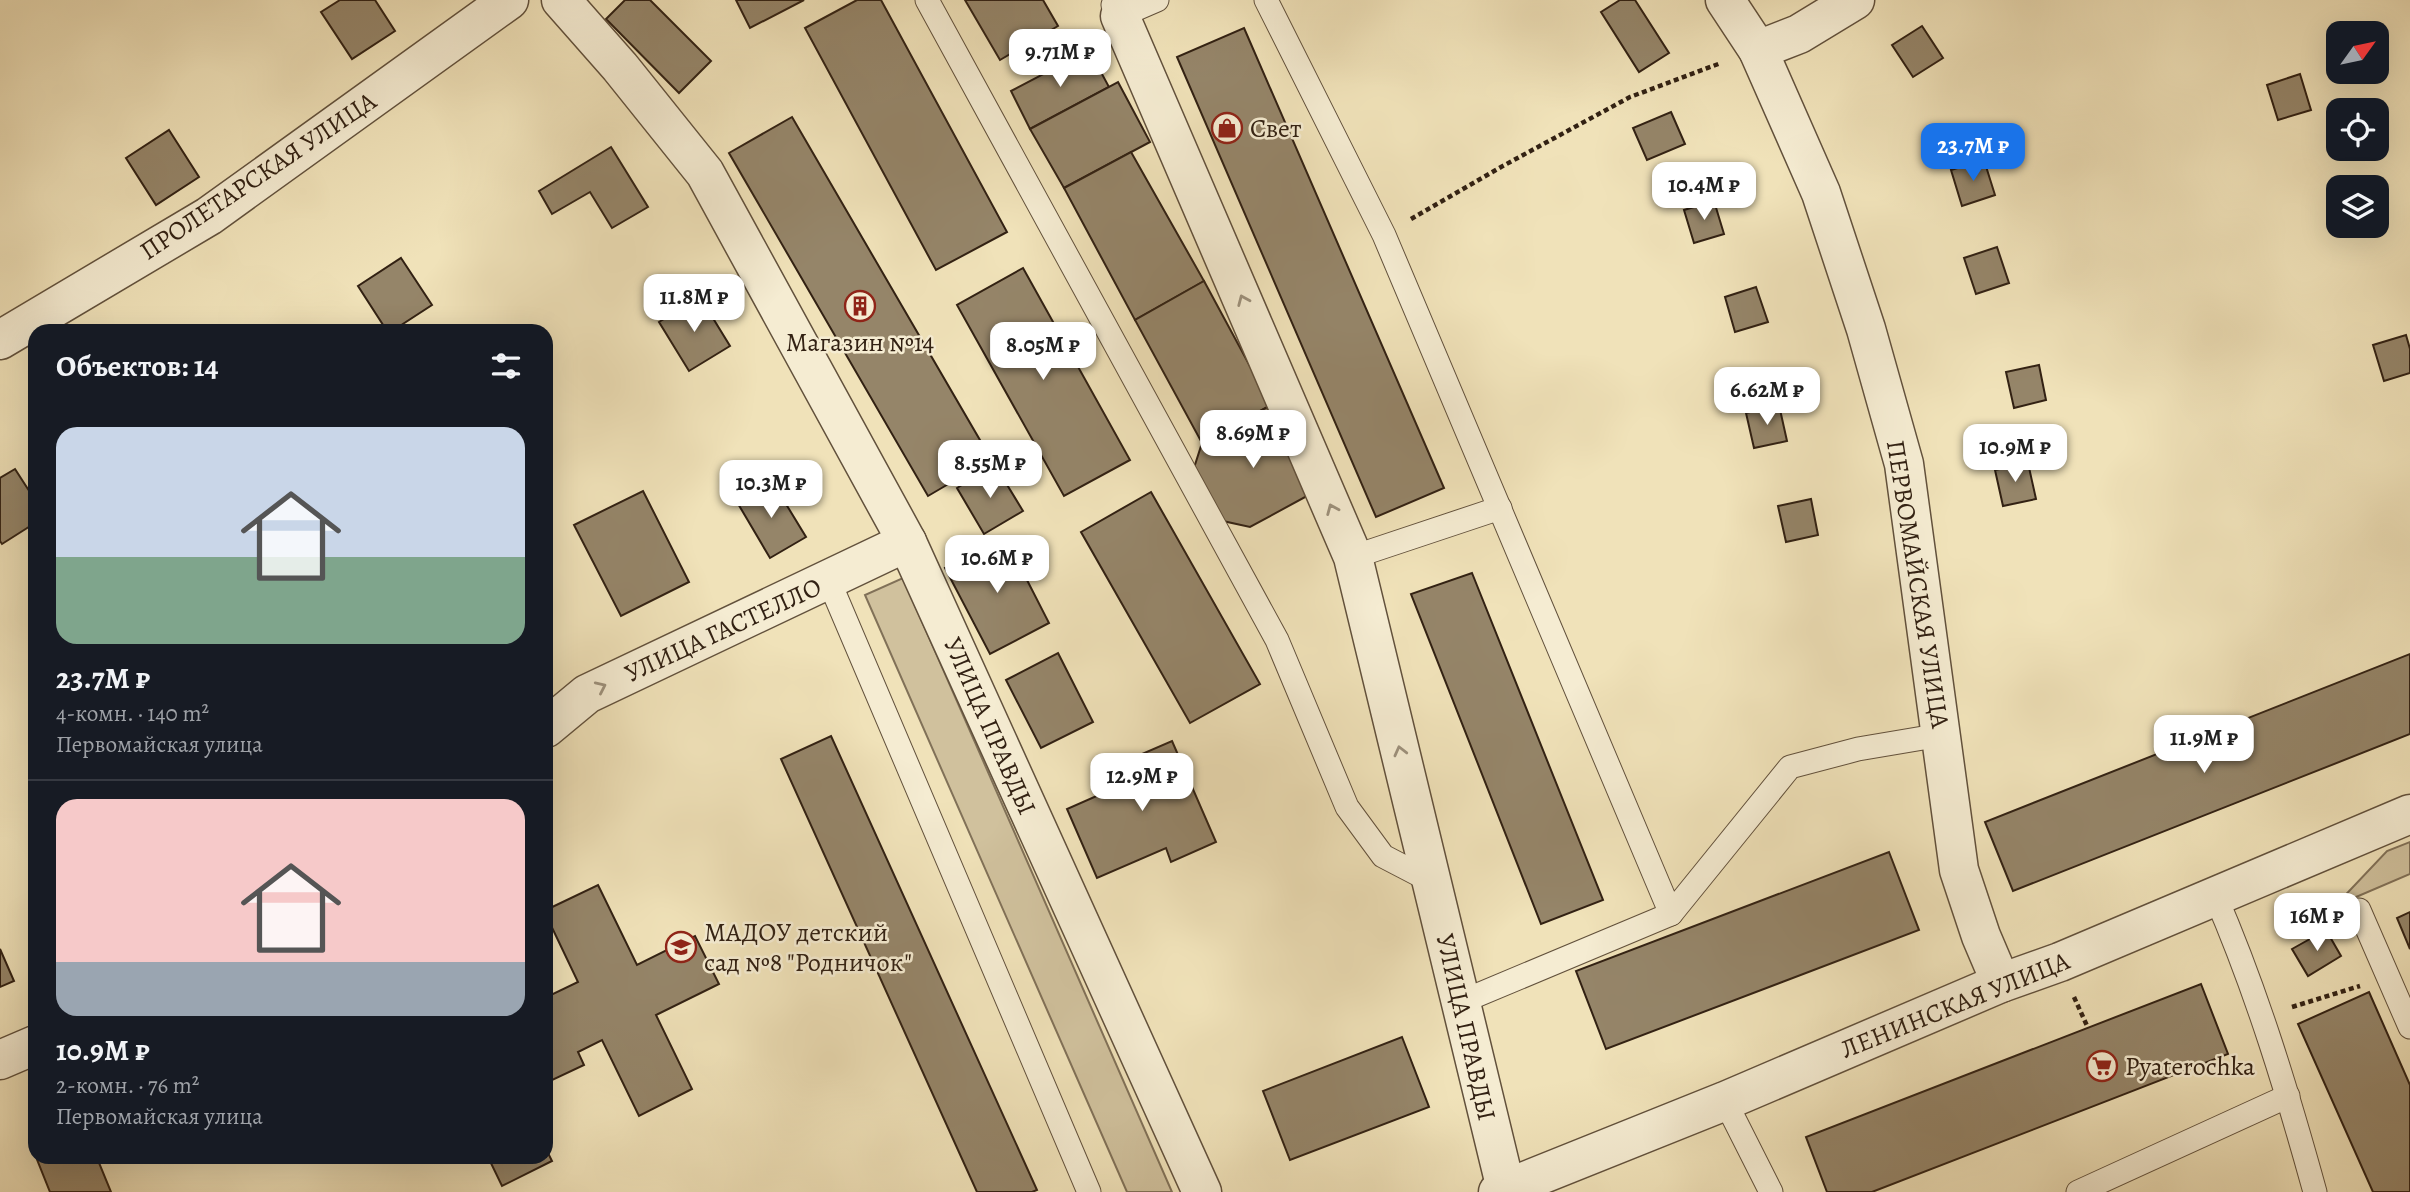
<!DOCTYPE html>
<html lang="ru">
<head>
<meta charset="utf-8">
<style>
  :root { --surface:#171b24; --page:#242831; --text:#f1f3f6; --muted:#9ea1a6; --line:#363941; --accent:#1a73e8 }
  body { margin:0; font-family:Alegreya,serif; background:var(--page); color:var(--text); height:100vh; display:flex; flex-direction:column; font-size:26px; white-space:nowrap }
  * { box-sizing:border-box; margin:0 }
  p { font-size:23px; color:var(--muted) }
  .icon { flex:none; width:38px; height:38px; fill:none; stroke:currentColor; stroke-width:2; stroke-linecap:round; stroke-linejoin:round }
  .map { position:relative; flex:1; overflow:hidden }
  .sheet { position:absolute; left:28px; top:324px; width:525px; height:840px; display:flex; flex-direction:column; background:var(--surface); border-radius:21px; box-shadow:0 7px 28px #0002 }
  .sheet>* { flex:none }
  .needle { width:46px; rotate:57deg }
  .tools { position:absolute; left:2326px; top:21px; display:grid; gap:14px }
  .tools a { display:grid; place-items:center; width:63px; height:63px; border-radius:14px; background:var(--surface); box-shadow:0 7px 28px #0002; font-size:35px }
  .price { position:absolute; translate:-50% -60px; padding:0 16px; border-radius:14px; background:#fff; color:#222; font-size:23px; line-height:46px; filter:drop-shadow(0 2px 4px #0008) }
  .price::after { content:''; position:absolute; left:50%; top:42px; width:21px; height:16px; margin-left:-10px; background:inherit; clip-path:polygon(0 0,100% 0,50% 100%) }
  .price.selected { background:var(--accent); color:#fff }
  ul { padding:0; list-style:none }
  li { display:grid; align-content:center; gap:14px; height:371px; padding:0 28px }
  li+li { border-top:2px solid var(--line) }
  li span { display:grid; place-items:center; height:217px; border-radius:21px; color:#555 }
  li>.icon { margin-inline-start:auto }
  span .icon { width:126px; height:126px; fill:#fffc; stroke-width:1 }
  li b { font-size:30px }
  h2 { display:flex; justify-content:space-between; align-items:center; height:84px; padding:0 28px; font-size:30px }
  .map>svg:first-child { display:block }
  .green { fill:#d0c19d; stroke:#817158; stroke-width:2 }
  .building { fill:#958569; stroke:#322113; stroke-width:2 }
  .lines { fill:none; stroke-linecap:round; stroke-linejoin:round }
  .lane-casing { stroke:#62513c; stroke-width:25 }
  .street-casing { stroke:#62513c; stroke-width:41 }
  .path { stroke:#322113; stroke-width:4.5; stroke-dasharray:5 3.5; stroke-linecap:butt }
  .lane { stroke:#f5ecd2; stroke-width:23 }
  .street { stroke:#f5ecd2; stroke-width:38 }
  .oneway { stroke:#9d917c }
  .labels { text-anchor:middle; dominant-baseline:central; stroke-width:5; stroke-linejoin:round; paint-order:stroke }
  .poi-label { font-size:26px; fill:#322113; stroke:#f5ecd2; text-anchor:start }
  .street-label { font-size:26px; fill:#322113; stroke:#f5ecd2 }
</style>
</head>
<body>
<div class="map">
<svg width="2410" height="1192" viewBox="0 0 2410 1192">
  <rect width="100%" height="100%" fill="#f0e2b9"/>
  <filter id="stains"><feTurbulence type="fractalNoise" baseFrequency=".00286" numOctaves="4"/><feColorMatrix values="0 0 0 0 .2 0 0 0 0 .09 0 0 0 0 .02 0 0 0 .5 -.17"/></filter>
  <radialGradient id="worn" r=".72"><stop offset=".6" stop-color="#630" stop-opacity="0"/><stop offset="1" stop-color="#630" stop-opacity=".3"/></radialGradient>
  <g class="green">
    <polygon points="903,578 1172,1192 1127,1192 865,595"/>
    <polygon points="2410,842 2410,874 2335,906 2387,851"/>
  </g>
  <g class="building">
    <polygon points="340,0 375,0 395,31 352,59 321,12"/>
    <polygon points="625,0 650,0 711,61 679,93 606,19"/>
    <polygon points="736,0 804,0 750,28"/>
    <polygon points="857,0 881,0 1007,232 936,270 805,28"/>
    <polygon points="965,0 1043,0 1058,26 1000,60"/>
    <polygon points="1620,0 1635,0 1669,53 1639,72 1601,12"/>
    <polygon points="1922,26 1943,58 1913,77 1892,45"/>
    <polygon points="1244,28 1444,488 1376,517 1177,57"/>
    <polygon points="1089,50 1109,87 1030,129 1011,91"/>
    <polygon points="2300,74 2311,110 2278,120 2267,85"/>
    <polygon points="1118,82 1150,142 1064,188 1030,129"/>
    <polygon points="1671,112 1685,144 1647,160 1633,128"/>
    <polygon points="792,117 991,459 928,496 729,153"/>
    <polygon points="169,130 199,177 156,205 126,158"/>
    <polygon points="611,147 648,207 612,228 590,192 552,214 539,191"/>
    <polygon points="1131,152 1204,281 1135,320 1064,188"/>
    <polygon points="1984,160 1995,195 1962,206 1951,170"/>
    <polygon points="1714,201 1724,234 1694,243 1684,210"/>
    <polygon points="1997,247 2009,283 1976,294 1964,258"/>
    <polygon points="401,258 432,305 392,331 387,331 358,286"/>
    <polygon points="1023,268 1130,460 1064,496 957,305"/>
    <polygon points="1204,281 1271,405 1202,443 1135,320"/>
    <polygon points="1756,287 1768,322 1735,332 1725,297"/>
    <polygon points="700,297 730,346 689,371 659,322"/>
    <polygon points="2406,335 2410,349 2410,373 2384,381 2373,345"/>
    <polygon points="2039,365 2046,400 2014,408 2006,372"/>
    <polygon points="1271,405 1318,490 1250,527 1223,521 1194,468 1202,443"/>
    <polygon points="1779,405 1787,441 1754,448 1746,413"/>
    <polygon points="2028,463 2036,499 2003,506 1995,470"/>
    <polygon points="995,465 1023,511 984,534 957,488"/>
    <polygon points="15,469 35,500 35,523 2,544 0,541 0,478"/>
    <polygon points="772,481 806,537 770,558 737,502"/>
    <polygon points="643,491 689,582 621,616 574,525"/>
    <polygon points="1151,492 1260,684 1190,723 1081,532"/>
    <polygon points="1811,499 1818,535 1786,542 1778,506"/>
    <polygon points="1005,537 1049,623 990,654 945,568"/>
    <polygon points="1472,573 1603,900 1541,924 1411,594"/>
    <polygon points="1058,653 1093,722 1041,748 1006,680"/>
    <polygon points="2410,654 2410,734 2013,891 1985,822"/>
    <polygon points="831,736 1037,1190 1032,1192 977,1192 781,759"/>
    <polygon points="1172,741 1216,842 1171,862 1166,848 1097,878 1067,809 1099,795 1092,780 1129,763 1128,760"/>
    <polygon points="1889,852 1919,930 1606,1049 1576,971"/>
    <polygon points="598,885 637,965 695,936 719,984 656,1015 692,1089 639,1116 602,1040 578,1052 584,1065 548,1082 546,1077 546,989 549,996 578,982 546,915 546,910"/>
    <polygon points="2410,912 2410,949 2397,918"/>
    <polygon points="2326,930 2341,956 2308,976 2292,949"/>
    <polygon points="0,949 14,981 0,987"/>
    <polygon points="2201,984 2228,1054 1872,1192 1827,1192 1806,1137"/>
    <polygon points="2369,992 2410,1085 2410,1192 2373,1192 2298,1024"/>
    <polygon points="1402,1037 1429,1107 1290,1160 1263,1091"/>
    <polygon points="546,1149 552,1161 502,1186 488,1157 546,1157"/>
    <polygon points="36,1157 101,1157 97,1158 111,1192 50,1192"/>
  </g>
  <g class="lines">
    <g class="lane-casing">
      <g id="lane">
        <polyline points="927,0 1277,640 1347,807 1383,856 1431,881"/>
        <polyline points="1266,0 1384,235 1671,914 1790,767 1858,749 1941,735"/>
        <polyline points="1113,5 1120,16 1157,0"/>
        <polyline points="1353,557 1500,508"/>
        <polyline points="829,581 1089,1192"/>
        <path d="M2215,895c42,97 72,196 100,297"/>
        <polyline points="2359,910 2410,1027"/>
        <polyline points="1461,1002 1671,914"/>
        <polyline points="1725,1101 1771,1192"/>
        <polyline points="2078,1192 2288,1096"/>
      </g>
    </g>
    <g class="street-casing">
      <g id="street">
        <polyline points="561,0 620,67 705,173 907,542 1202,1192"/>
        <polyline points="1725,0 1758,50 1821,193 1866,329 1904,464 1959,870 1981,936 2001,983"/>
        <polyline points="1120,16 1353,557 1506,1189"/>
        <polyline points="1758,50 1799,34 1855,0"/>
        <polyline points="0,340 209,216 509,0"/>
        <polyline points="546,728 587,694 907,542"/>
        <polyline points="0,1060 35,1045"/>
        <polyline points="1498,1192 1725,1101 2001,983 2060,962 2410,814"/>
      </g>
    </g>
    <g class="path">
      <polyline points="1411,219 1501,167 1630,97 1721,63"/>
      <polyline points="2300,902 2314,937"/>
      <polyline points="2074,997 2088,1028"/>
      <polyline points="2292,1007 2360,986"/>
    </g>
    <use href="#lane" class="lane"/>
    <use href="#street" class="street"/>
  </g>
  <defs><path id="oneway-chevron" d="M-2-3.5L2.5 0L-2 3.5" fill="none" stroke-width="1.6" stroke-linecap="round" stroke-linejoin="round" transform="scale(1.75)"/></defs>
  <g class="oneway">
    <use href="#oneway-chevron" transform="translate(1243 300) rotate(-113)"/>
    <use href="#oneway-chevron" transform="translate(1332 509) rotate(-113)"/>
    <use href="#oneway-chevron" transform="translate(601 687) rotate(-25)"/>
    <use href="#oneway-chevron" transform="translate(1400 751) rotate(-104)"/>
  </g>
  <defs>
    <g id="shop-ring" transform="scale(1.575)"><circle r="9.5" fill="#f5ecd2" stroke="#8f2418" stroke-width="1.5"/><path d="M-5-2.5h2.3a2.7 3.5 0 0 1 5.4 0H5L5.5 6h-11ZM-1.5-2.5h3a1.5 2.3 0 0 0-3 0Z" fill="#8f2418"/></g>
    <g id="building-ring" transform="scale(1.575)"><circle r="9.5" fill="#f5ecd2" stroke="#8f2418" stroke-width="1.5"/><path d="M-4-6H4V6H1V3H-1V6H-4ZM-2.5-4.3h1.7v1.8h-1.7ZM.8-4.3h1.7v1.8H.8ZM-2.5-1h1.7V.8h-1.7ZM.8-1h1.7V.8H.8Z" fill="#8f2418"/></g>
    <g id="school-ring" transform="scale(1.575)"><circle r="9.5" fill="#f5ecd2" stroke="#8f2418" stroke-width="1.5"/><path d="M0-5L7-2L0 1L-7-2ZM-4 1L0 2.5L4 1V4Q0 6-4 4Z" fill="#8f2418"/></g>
    <g id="supermarket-ring" transform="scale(1.575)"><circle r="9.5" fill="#f5ecd2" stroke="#8f2418" stroke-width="1.5"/><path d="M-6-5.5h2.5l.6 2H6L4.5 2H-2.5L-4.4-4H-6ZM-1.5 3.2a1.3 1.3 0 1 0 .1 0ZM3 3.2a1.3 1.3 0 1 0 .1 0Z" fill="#8f2418"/></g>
  </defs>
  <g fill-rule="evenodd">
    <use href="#shop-ring" x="1227" y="128"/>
    <use href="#building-ring" x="860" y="306"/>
    <use href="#school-ring" x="681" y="947"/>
    <use href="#supermarket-ring" x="2102" y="1066"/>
  </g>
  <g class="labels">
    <g class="poi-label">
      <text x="1250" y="128">Свет</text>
      <text x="860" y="342" text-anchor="middle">Магазин №14</text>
      <text x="704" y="932">МАДОУ детский<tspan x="704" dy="30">сад №8 "Родничок"</tspan></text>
      <text x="2125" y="1066">Pyaterochka</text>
    </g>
    <g class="street-label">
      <text transform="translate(258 176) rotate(-34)">ПРОЛЕТАРСКАЯ УЛИЦА</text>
      <text transform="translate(1918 584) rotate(81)">ПЕРВОМАЙСКАЯ УЛИЦА</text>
      <text transform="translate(723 630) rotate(-25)">УЛИЦА ГАСТЕЛЛО</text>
      <text transform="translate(990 726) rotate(66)">УЛИЦА ПРАВДЫ</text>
      <text transform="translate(1955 1005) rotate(-22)">ЛЕНИНСКАЯ УЛИЦА</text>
      <text transform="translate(1466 1027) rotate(77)">УЛИЦА ПРАВДЫ</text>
    </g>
  </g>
  <rect width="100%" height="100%" filter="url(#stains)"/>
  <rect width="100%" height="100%" fill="url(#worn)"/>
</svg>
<div class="tools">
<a><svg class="needle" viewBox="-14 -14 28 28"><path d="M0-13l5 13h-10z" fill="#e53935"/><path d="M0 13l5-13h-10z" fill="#9ea1a6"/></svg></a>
<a><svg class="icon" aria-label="locate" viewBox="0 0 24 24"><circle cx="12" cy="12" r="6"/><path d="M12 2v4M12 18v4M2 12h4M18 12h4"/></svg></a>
<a><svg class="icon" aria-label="layers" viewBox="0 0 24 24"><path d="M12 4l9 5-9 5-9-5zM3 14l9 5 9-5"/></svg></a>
</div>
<b class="price" style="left:1060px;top:89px">9.71M ₽</b>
<b class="price selected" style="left:1973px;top:183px">23.7M ₽</b>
<b class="price" style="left:1704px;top:222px">10.4M ₽</b>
<b class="price" style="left:694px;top:334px">11.8M ₽</b>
<b class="price" style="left:1043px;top:382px">8.05M ₽</b>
<b class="price" style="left:1767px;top:427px">6.62M ₽</b>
<b class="price" style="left:1253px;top:470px">8.69M ₽</b>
<b class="price" style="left:2015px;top:484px">10.9M ₽</b>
<b class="price" style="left:990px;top:500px">8.55M ₽</b>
<b class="price" style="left:771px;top:520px">10.3M ₽</b>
<b class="price" style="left:997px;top:595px">10.6M ₽</b>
<b class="price" style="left:2204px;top:775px">11.9M ₽</b>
<b class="price" style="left:1142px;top:813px">12.9M ₽</b>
<b class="price" style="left:2317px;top:953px">16M ₽</b>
<section class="sheet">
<h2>Объектов: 14<svg class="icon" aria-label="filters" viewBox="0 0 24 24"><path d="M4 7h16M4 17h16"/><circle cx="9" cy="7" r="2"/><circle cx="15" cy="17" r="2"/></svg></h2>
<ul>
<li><span style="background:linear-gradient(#c9d6e8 60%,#7fa58c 0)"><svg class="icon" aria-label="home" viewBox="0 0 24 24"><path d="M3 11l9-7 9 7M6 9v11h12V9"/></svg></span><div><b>23.7M ₽</b><p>4-комн. · 140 m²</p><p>Первомайская улица</p></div></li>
<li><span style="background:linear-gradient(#f6c9c9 75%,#9aa5b1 0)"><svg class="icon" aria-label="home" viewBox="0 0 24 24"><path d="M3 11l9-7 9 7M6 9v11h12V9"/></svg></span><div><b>10.9M ₽</b><p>2-комн. · 76 m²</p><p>Первомайская улица</p></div></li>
</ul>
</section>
</div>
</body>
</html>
